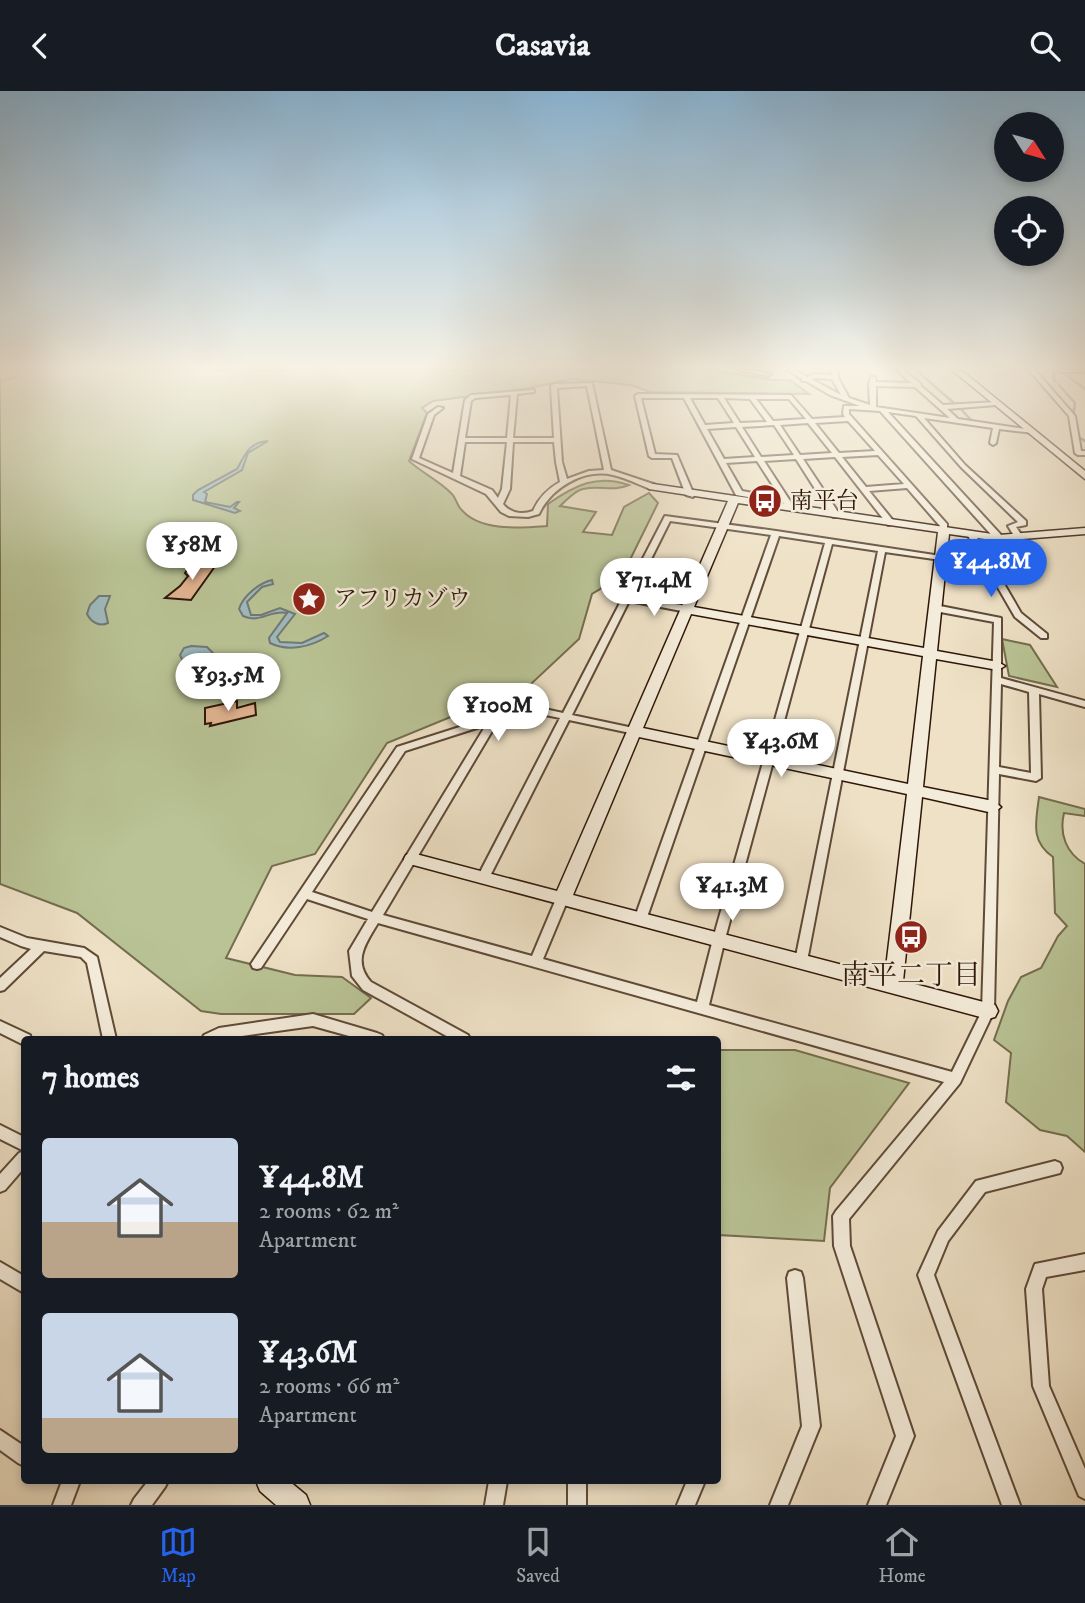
<!DOCTYPE html>
<html lang="en">
<head>
<meta charset="utf-8">
<style>
  :root { --surface:#171b24; --page:#242831; --text:#f1f3f6; --muted:#9ea1a6; --line:#363941; --accent:#2563eb }
  body { margin:0; font-family:"IM FELL DW Pica","Noto Serif JP",serif; background:var(--page); color:var(--text); height:100vh; display:flex; flex-direction:column; font-size:26px; white-space:nowrap }
  * { box-sizing:border-box; margin:0 }
  p { font-size:23px; color:var(--muted) }
  .icon { flex:none; width:38px; height:38px; fill:none; stroke:currentColor; stroke-width:2; stroke-linecap:round; stroke-linejoin:round }
  .map { position:relative; flex:1; overflow:hidden }
  .panel { position:absolute; left:21px; top:945px; width:700px; height:448px; display:flex; flex-direction:column; background:var(--surface); border-radius:7px; box-shadow:0 4px 10px #0003 }
  .panel>* { flex:none }
  .needle { width:46px; rotate:127deg }
  .buttons { position:absolute; left:994px; top:21px; display:grid; gap:14px }
  .buttons a { display:grid; place-items:center; width:70px; height:70px; border-radius:50%; background:var(--surface); box-shadow:0 4px 10px #0003; font-size:35px }
  .price { position:absolute; translate:-50% -60px; padding:0 16px; border-radius:24px; background:#fff; color:#222; font-size:23px; line-height:46px; filter:drop-shadow(0 2px 4px #0008) }
  .price::after { content:''; position:absolute; left:50%; top:42px; width:21px; height:16px; margin-left:-10px; background:inherit; clip-path:polygon(0 0,100% 0,50% 100%) }
  .price.on { background:var(--accent); color:#fff }
  ul { padding:0; list-style:none }
  li { display:flex; align-items:center; gap:21px; height:175px; padding:0 21px }
  li span { display:grid; place-items:center; flex:none; width:196px; height:140px; border-radius:7px; color:#555 }
  li>.icon { margin-inline-start:auto }
  span .icon { width:84px; height:84px; fill:#fffc; stroke-width:1 }
  li b { font-size:30px }
  h2 { display:flex; justify-content:space-between; align-items:center; height:84px; padding:0 21px; font-size:30px }
  header { display:flex; justify-content:space-between; align-items:center; height:91px; padding:0 21px; background:var(--surface); font-size:32px; font-weight:700 }
  .tabs { display:flex; justify-content:space-around; align-items:center; height:98px; border-top:2px solid var(--line); background:var(--surface); font-size:19px; color:var(--muted) }
  .tabs a { display:grid; justify-items:center; gap:4px }
  .tabs .on { color:var(--accent) }
  .map>svg:first-child { display:block }
  .green { fill:#b9c395; stroke:#746d4e; stroke-width:2 }
  .water { fill:#9ebbbf; stroke:#727976; stroke-width:2 }
  .lines { fill:none; stroke-linecap:round; stroke-linejoin:round }
  .stream { stroke:#727976; stroke-width:2.5 }
  .building { fill:#e3b592; stroke:#2f1708; stroke-width:2 }
  .street-casing { stroke:#5f4a38; stroke-width:4 }
  .secondary-casing { stroke:#2f1708; stroke-width:3 }
  .street { fill:#f4ecda; fill-rule:evenodd }
  .secondary { fill:#f4ecda; fill-rule:evenodd }
  .labels { text-anchor:middle; dominant-baseline:central; stroke-width:5; stroke-linejoin:round; paint-order:stroke }
  .far-poi-label { font-size:23px; fill:#2f1708; stroke:#f4ecda; text-anchor:start }
  .poi-label { font-size:28px; fill:#2f1708; stroke:#f4ecda }
</style>
</head>
<body>
<header><svg class="icon" aria-label="back" viewBox="0 0 24 24"><path d="M15 5l-7 7 7 7"/></svg>Casavia<svg class="icon" aria-label="search" viewBox="0 0 24 24"><circle cx="10" cy="10" r="6"/><path d="M15 15l6 6"/></svg></header>
<div class="map">
<svg width="1085" height="1414" viewBox="0 0 1085 1414">
  <rect width="100%" height="100%" fill="#eee1c6"/>
  <filter id="stains"><feTurbulence type="fractalNoise" baseFrequency=".00286" numOctaves="4"/><feColorMatrix values="0 0 0 0 .2 0 0 0 0 .09 0 0 0 0 .02 0 0 0 .5 -.17"/></filter>
  <radialGradient id="worn" r=".72"><stop offset=".6" stop-color="#630" stop-opacity="0"/><stop offset="1" stop-color="#630" stop-opacity=".3"/></radialGradient>
  <g class="green">
    <path d="M0,279h716l55,10h19l19,14 -159,-2 -19,-7 -59,-6 -48,10 -91,12 -11,7 5,5 -18,48c13,12 31,20 43,33 4,4 4,9 8,14 18,24 60,20 87,18l1,-22c27,-19 49,-30 81,-19 -16,7 -29,0 -46,4 -9,2 -16,11 -23,17l36,6 -13,20 29,3 12,-28 25,-14 9,10 -36,73 -30,18 -13,45 -48,45 -144,59 -72,111 -43,12 -46,92 69,17 47,2 29,21 -17,16h-133l-20,-3 -124,-98 -77,-29z"/>
    <polygon points="1002,548 1030,554 1057,596 1009,585"/>
    <path d="M1039,706l46,12v7l-21,-3c-5,21 2,40 21,51v288l-18,-16 -27,-6 -34,-28 5,-49 -17,-13 14,-39 13,-24 20,-9 17,-32 9,-10 -12,-13 -2,-56c-23,-16 -17,-35 -14,-60z"/>
    <polygon points="718,959 795,959 909,992 830,1097 824,1150 718,1144"/>
  </g>
  <g class="water">
    <path d="M268,350l-20,12 -6,17 -38,22 3,2 -2,8 25,5 7,-5h2l-5,6 6,3 -5,2 -42,-13v-5l5,-5 39,-21c8,-14 12,-27 31,-28z"/>
    <path d="M272,489l1,4 -11,3 -15,15 4,13h10l19,-7 15,6 -18,23 3,5 22,1 22,-10 4,3c-17,11 -40,16 -58,7l-1,-5 18,-25c-16,-4 -27,11 -44,3l-4,-7c4,-13 20,-26 33,-29z"/>
    <path d="M99,505h11l-5,13 3,14c-9,4 -17,-1 -21,-9l3,-9z"/>
    <path d="M191,555l16,1 8,8c-6,13 -17,16 -30,11l-5,-11 4,-7z"/>
  </g>
  <g class="lines">
    <g class="stream">
      <polyline points="917,279 922,284"/>
      <polyline points="1055,279 1053,287 1056,291"/>
      <polyline points="1068,280 1069,286 1085,298"/>
      <polyline points="924,286 955,313"/>
      <polyline points="0,291 17,285"/>
      <polyline points="1059,294 1075,312 1073,326"/>
      <polyline points="959,316 971,329 980,333"/>
      <polyline points="1077,341 1078,346 1085,350"/>
    </g>
  </g>
  <g class="building">
    <polygon points="198,473 216,474 191,509 165,507 180,495 188,485 185,482 189,476"/>
    <polygon points="237,610 237,617 255,612 256,624 210,635 211,632 205,633 205,617"/>
  </g>
  <g class="lines">
    <g class="street-casing">
      <g id="street">
        <polygon points="739,279 750,279 771,283 768,285"/>
        <path d="M788,279h6l13,7 7,-3 18,1v-5h6v8l11,20 21,7 -1,-21 2,-7h4l1,5 35,1 -14,-13h6l18,14v2l22,19 55,-3v2l-2,1 -49,4 11,10 74,11 2,1v2l-35,-4 -3,14 -3,2 -3,-2 3,-15 -69,-10 41,47 61,56v4l-10,2 7,10 -1,2h-6l-8,-13 10,-4 -57,-55 -45,-51 -28,-4 114,124v4h-6l-116,-129 -31,-2v5l98,110v8h-6l-1,-6 -33,-38 -38,3 26,32 -7,2 -53,-68 -32,2 37,56 -1,2h-6l-37,-58 -32,2 28,43 -1,2h-6l-1,-3 -48,-8 -52,-97h-43l14,56 22,1 17,40 -1,2 -7,-2 -14,-37h-20l-3,-2 -14,-60 3,-2 153,1 21,24 33,-2 -2,-3 1,-8h16l-30,-11 -24,-14h-4v-2zM815,287l17,1 9,16 -30,-16zM876,295l39,1 35,31 -74,-11zM690,307h28l16,25 -29,2zM724,307l26,1 17,23 -27,1zM756,308h33l17,20 -33,2zM848,330l27,30 -36,2 -24,-30zM808,332l24,30 -32,2 -20,-30zM774,334l20,30 -33,2 -19,-30zM736,336l19,30 -31,2 -17,-30zM878,364l26,29 -38,3 -24,-30zM757,370l24,37 -39,-7 -16,-28z"/>
        <polygon points="1029,279 1035,279 1075,325 1081,360 1085,360 1085,364 1078,364 1075,362 1069,325"/>
        <polygon points="1057,279 1085,279 1085,281 1060,281"/>
        <path d="M592,292l19,87 45,15v4h-6c-12,-5 -24,-11 -37,-14 -29,-7 -62,13 -74,39l-11,3 -19,-1 -8,-4 -15,-18 -74,-35 16,-45 10,-7 5,1 -9,7 -15,43 34,15 12,-73 6,-5 63,-5v2l-17,2 -4,44h41l-3,-52 3,-2zM587,295l17,84 -15,1 -22,8 -5,-17 -5,-74zM511,304l-4,43h-42l6,-37 4,-3zM465,351h42l-5,47 -4,9 -6,-8 -32,-14zM513,351h41l2,20 4,20c-12,7 -21,15 -27,29 -11,4 -23,2 -30,-7l7,-15z"/>
        <path d="M665,425l111,15 165,25 4,2 -4,2 -56,-8 -78,409 -2,4 -4,1 -4,-1 -2,-4 83,-410 -46,-7 -107,395 -16,66 243,67 30,-61 12,-389 -59,-11 -4,-3 4,-3 66,13v60l84,23v6l-46,-13 2,84 -5,3 -37,-7 -5,237 -34,72 -111,136 1,27 64,190 -28,69h-18l28,-69 -62,-190 -1,-30 3,-5 108,-129 -566,-159c-12,20 -26,38 -7,59l97,53 2,4h-18l-89,-49 -11,-14 -3,-25 19,-32 -61,-20 -46,69 -4,1 -4,-1 -2,-4 146,-217 94,-30 40,-11 32,7zM670,430l101,14 -137,385 2,3 4,2 4,-2 2,-3 133,-384 46,7 -112,396 -16,63 -154,-43 25,-60 -2,-3h-8l-2,3 -24,57 -149,-41 115,-194 33,-9 29,6 -83,160 2,3h8l2,-3 80,-158 66,14 3,-1 2,-2 -2,-2 -66,-14 57,-114 58,11 4,-3 -4,-3 -55,-9zM1001,593l28,8 2,81 -32,-6zM486,634l-114,187 -60,-20 93,-141z"/>
        <polygon points="968,441 975,443 1021,522 1047,543 1047,547 1041,547 1015,526 967,443"/>
        <polygon points="0,836 27,847 84,857 97,866 116,948 103,948 87,872 81,866 44,860 4,899 0,900 0,887 31,858 21,855 0,846"/>
        <polygon points="313,923 377,942 382,944 384,948 360,948 313,935 221,948 202,948 204,944 219,937"/>
        <polygon points="0,930 30,944 31,948 24,948 24,954 0,942"/>
        <polygon points="0,1034 24,1046 24,1060 0,1048"/>
        <polygon points="24,1060 24,1077 5,1099 0,1101 0,1083 19,1062"/>
        <polygon points="1055,1070 1060,1072 1062,1077 1060,1082 985,1101 948,1150 934,1184 1020,1414 1002,1414 918,1184 938,1140 976,1090"/>
        <polygon points="1085,1163 1085,1179 1046,1186 1042,1198 1049,1295 1085,1378 1085,1408 1079,1405 1033,1295 1026,1198 1035,1173"/>
        <polygon points="0,1171 24,1185 24,1202 0,1188"/>
        <polygon points="795,1179 801,1181 803,1187 820,1335 788,1414 770,1414 802,1335 787,1187 789,1181"/>
        <polygon points="0,1339 24,1355 24,1375 18,1372 0,1359"/>
        <polygon points="62,1390 80,1390 71,1414 53,1414"/>
        <polygon points="148,1390 168,1390 165,1396 152,1414 131,1414 134,1408"/>
        <polygon points="489,1390 507,1390 503,1414 485,1414"/>
        <rect x="568" y="1390" width="18" height="24"/>
        <polygon points="687,1390 705,1390 695,1414 677,1414"/>
      </g>
    </g>
    <g class="secondary-casing">
      <g id="secondary">
        <polygon points="952,279 961,279 1085,380 1085,388"/>
        <path d="M653,393l346,51 86,-7v6l-86,7 -50,-7 -12,117 61,11 7,4 -7,4 -62,-11 -13,128 70,14 8,6 -8,6 -71,-16 -19,184 92,24 3,6 -3,6 -7,2 -582,-156 -2,-4 2,-4 6,-2 145,38 171,-390 -79,-12 -1,-2zM738,412l200,29 -14,116 -230,-41zM691,523l232,42 -15,128 -265,-56zM639,646l268,57 -22,182 -312,-81z"/>
        <polygon points="256,1390 289,1390 306,1404 310,1414 276,1414 260,1400"/>
      </g>
    </g>
    <use href="#street" class="street"/>
    <use href="#secondary" class="secondary"/>
  </g>
  <linearGradient id="sky" x2="0" y2="1"><stop stop-color="#8ab7d8"/><stop offset="0.58" stop-color="#f7f2e5"/><stop offset="1" stop-color="#f7f2e5" stop-opacity="0"/></linearGradient>
  <rect width="1085" height="477" fill="url(#sky)"/>
  <defs>
    <g id="bus-disc" transform="scale(1.75)"><circle r="9.5" fill="#8f2418" stroke="#f4ecda"/><path d="M-5-6H5V4H4V6H2V4H-2V6H-4V4H-5ZM-3.5-4V0h7V-4ZM-3.5 1.2v1.5H-2V1.2ZM2 1.2v1.5H3.5V1.2Z" fill="#fff"/></g>
    <g id="sight-disc" transform="scale(1.75)"><circle r="9.5" fill="#8f2418" stroke="#f4ecda"/><path d="M0-6L1.8-2.2L6-1.7L2.9 1.2L3.7 5.4L0 3.3L-3.7 5.4L-2.9 1.2L-6-1.7L-1.8-2.2Z" fill="#fff"/></g>
  </defs>
  <g fill-rule="evenodd">
    <use href="#bus-disc" x="765" y="410"/>
    <use href="#sight-disc" x="309" y="508"/>
    <use href="#bus-disc" x="911" y="846"/>
  </g>
  <g class="labels">
    <g class="far-poi-label">
      <text x="790" y="410">南平台</text>
      <text x="334" y="508">アフリカゾウ</text>
    </g>
    <g class="poi-label">
      <text x="911" y="884">南平二丁目</text>
    </g>
  </g>
  <rect width="100%" height="100%" filter="url(#stains)"/>
  <rect width="100%" height="100%" fill="url(#worn)"/>
</svg>
<div class="buttons">
<a><svg class="needle" viewBox="-14 -14 28 28"><path d="M0-13l5 13h-10z" fill="#e53935"/><path d="M0 13l5-13h-10z" fill="#9ea1a6"/></svg></a>
<a><svg class="icon" aria-label="locate" viewBox="0 0 24 24"><circle cx="12" cy="12" r="6"/><path d="M12 2v4M12 18v4M2 12h4M18 12h4"/></svg></a>
</div>
<b class="price" style="left:192px;top:491px">¥58M</b>
<b class="price on" style="left:991px;top:508px">¥44.8M</b>
<b class="price" style="left:654px;top:527px">¥71.4M</b>
<b class="price" style="left:228px;top:622px">¥93.5M</b>
<b class="price" style="left:498px;top:652px">¥100M</b>
<b class="price" style="left:781px;top:688px">¥43.6M</b>
<b class="price" style="left:732px;top:832px">¥41.3M</b>
<section class="panel">
<h2>7 homes<svg class="icon" aria-label="filters" viewBox="0 0 24 24"><path d="M4 7h16M4 17h16"/><circle cx="9" cy="7" r="2"/><circle cx="15" cy="17" r="2"/></svg></h2>
<ul>
<li><span style="background:linear-gradient(#c9d6e8 60%,#b9a48a 0)"><svg class="icon" aria-label="home" viewBox="0 0 24 24"><path d="M3 11l9-7 9 7M6 9v11h12V9"/></svg></span><div><b>¥44.8M</b><p>2 rooms · 62 m²</p><p>Apartment</p></div></li>
<li><span style="background:linear-gradient(#c9d6e8 75%,#b9a48a 0)"><svg class="icon" aria-label="home" viewBox="0 0 24 24"><path d="M3 11l9-7 9 7M6 9v11h12V9"/></svg></span><div><b>¥43.6M</b><p>2 rooms · 66 m²</p><p>Apartment</p></div></li>
</ul>
</section>
</div>
<nav class="tabs">
<a class="on"><svg class="icon" aria-label="map" viewBox="0 0 24 24"><path d="M3 6l6-2 6 2 6-2v14l-6 2-6-2-6 2zM9 4v14M15 6v14"/></svg>Map</a>
<a><svg class="icon" aria-label="saved" viewBox="0 0 24 24"><path d="M7 4h10v16l-5-4-5 4z"/></svg>Saved</a>
<a><svg class="icon" aria-label="home" viewBox="0 0 24 24"><path d="M3 11l9-7 9 7M6 9v11h12V9"/></svg>Home</a>
</nav>
</body>
</html>
